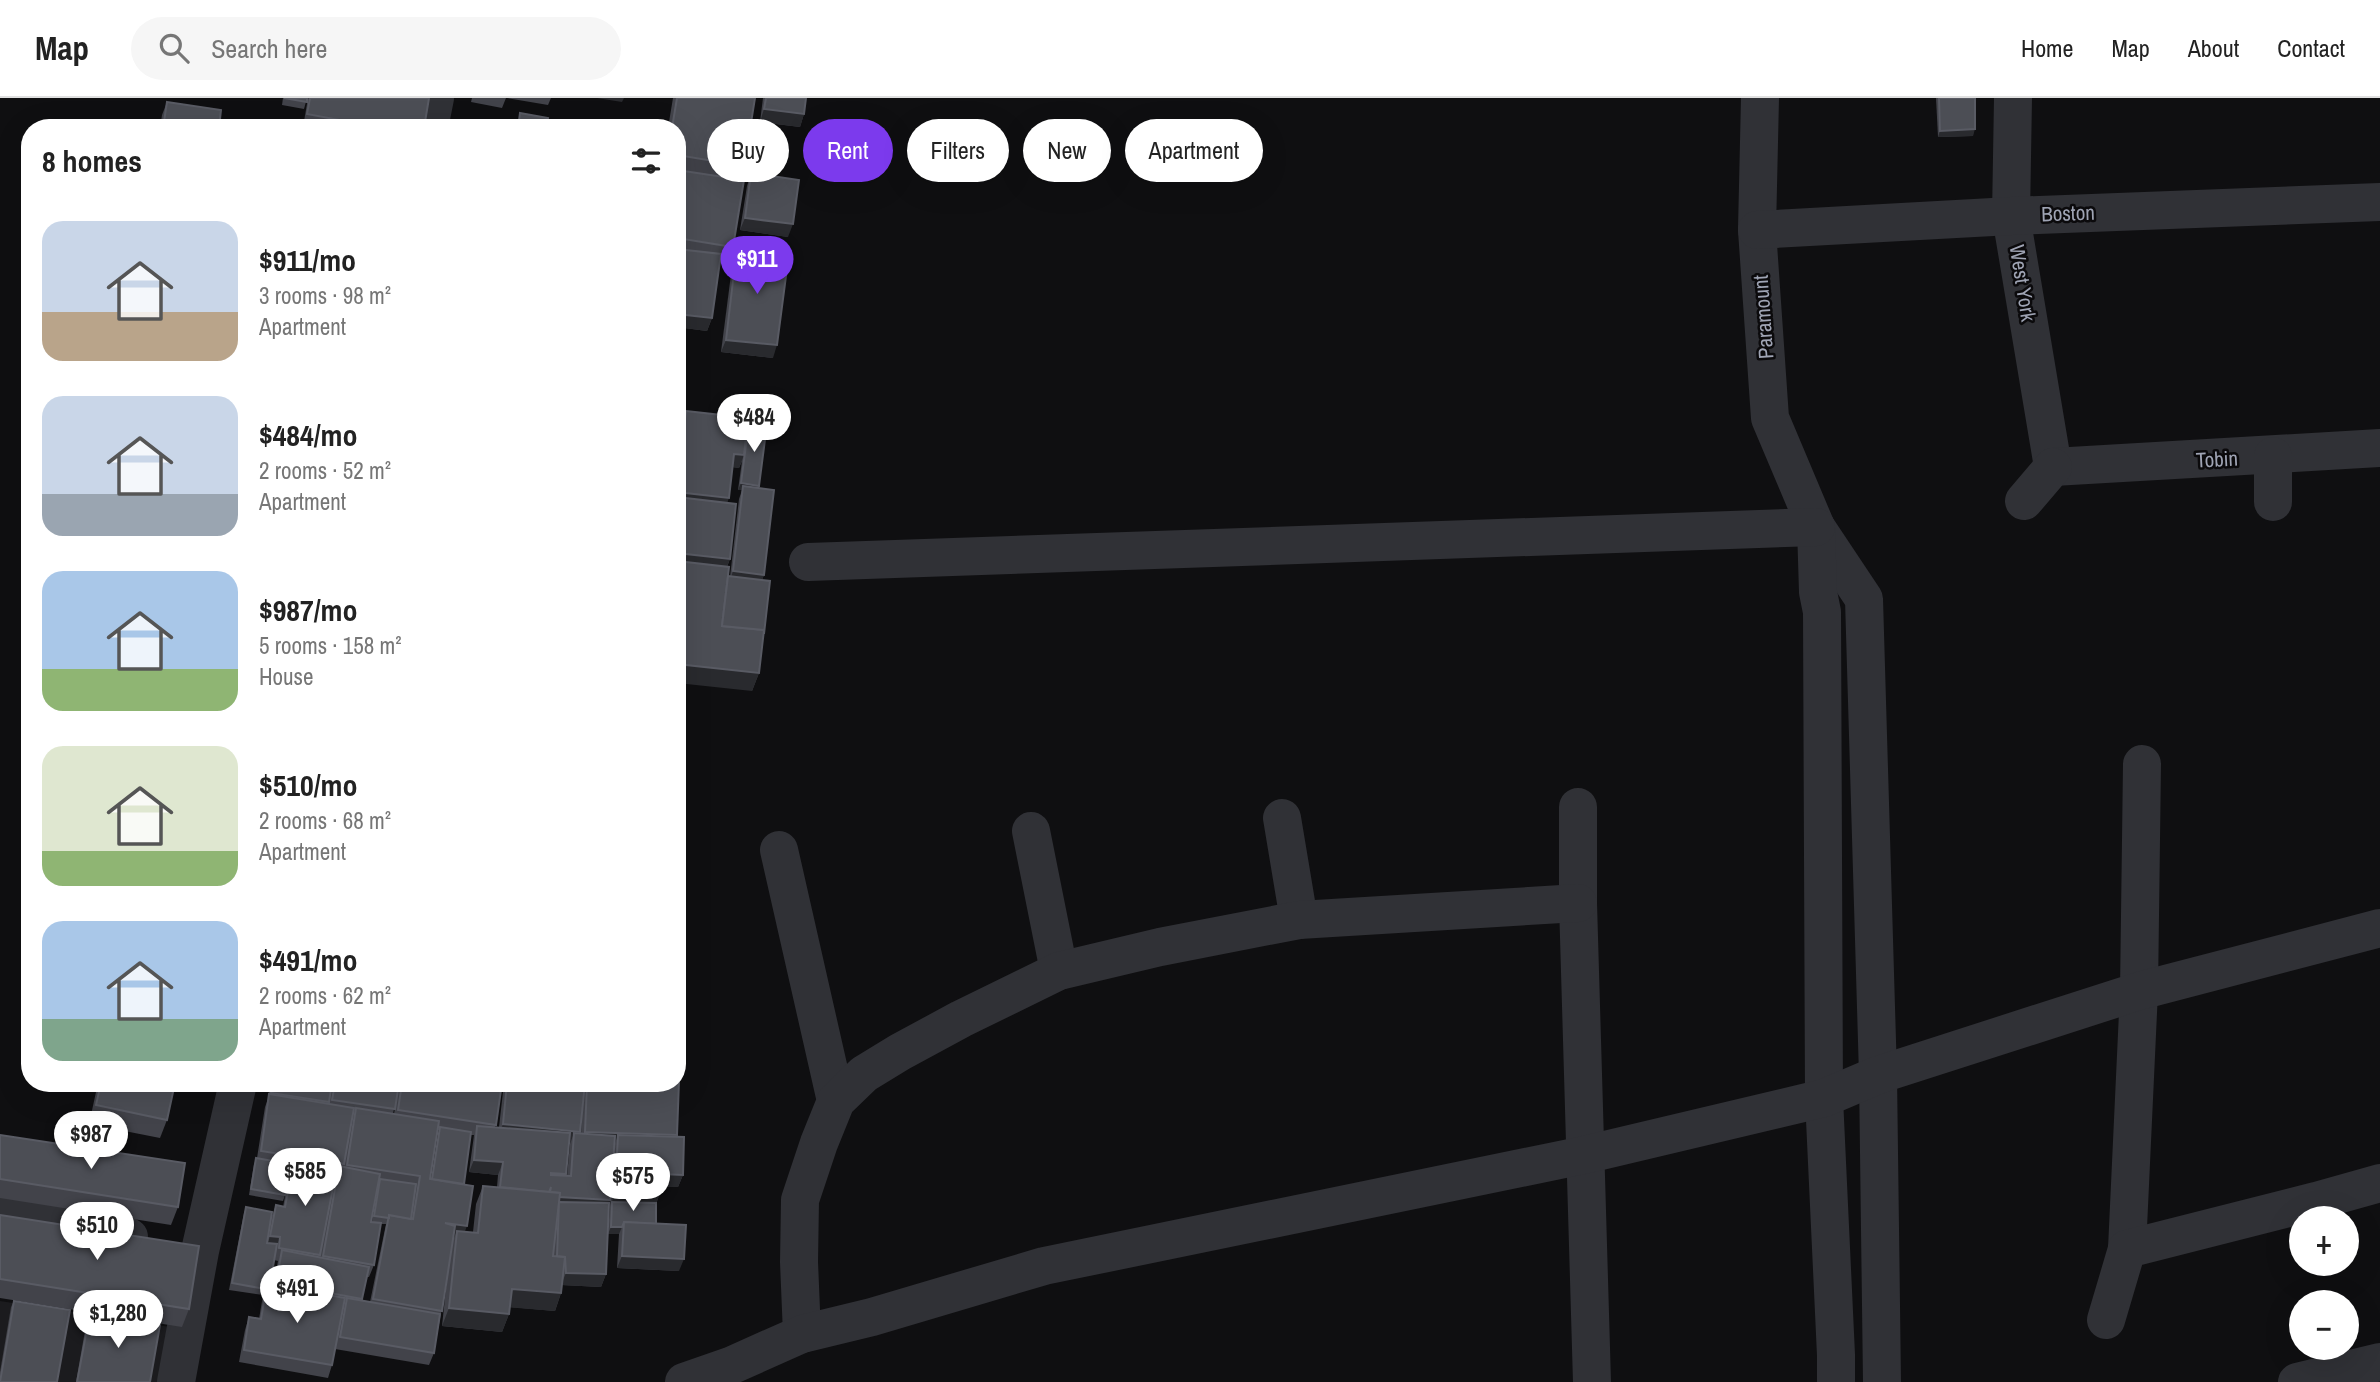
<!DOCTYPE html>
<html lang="en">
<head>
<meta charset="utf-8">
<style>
  :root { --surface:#fff; --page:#f6f6f6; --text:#222; --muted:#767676; --line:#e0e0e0; --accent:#7c3aed }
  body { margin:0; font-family:"Archivo Narrow",sans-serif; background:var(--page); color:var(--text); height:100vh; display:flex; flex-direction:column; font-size:26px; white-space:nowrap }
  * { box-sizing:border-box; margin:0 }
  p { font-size:23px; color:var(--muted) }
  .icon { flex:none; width:38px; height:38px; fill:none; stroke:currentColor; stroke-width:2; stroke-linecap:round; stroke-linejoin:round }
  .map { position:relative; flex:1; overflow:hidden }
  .panel { position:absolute; left:21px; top:21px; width:665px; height:973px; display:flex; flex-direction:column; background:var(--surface); border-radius:28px; box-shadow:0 7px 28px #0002 }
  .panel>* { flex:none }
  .banner { position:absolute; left:707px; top:21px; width:665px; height:63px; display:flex; gap:14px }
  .controls { position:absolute; left:2289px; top:1108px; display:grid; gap:14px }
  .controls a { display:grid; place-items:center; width:70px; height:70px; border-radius:50%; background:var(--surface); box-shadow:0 7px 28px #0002; font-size:35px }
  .price { position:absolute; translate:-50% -60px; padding:0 16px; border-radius:24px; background:#fff; color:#222; font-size:23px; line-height:46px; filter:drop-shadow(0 2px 4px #0008) }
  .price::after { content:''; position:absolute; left:50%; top:42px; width:21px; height:16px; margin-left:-10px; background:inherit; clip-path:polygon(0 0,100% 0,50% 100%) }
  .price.on { background:var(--accent); color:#fff }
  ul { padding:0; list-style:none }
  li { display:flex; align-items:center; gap:21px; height:175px; padding:0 21px }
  li span { display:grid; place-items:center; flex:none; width:196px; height:140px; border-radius:21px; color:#555 }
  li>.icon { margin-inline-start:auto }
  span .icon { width:84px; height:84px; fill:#fffc; stroke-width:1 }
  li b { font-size:30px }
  h2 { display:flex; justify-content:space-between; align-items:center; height:84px; padding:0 21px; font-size:30px }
  .pill { padding:0 24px; border-radius:32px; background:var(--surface); box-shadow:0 7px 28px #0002; font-size:24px; line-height:63px }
  .pill.on { background:var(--accent); color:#fff }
  header { display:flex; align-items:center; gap:42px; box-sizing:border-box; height:98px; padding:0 35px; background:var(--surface); border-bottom:2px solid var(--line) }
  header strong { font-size:33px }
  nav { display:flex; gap:38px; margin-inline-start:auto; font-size:24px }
  .search { width:490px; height:63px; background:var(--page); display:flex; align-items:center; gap:18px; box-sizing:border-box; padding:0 24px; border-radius:38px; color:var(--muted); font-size:26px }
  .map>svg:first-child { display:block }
  .built { fill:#1b1b1e }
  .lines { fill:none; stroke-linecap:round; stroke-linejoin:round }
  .minor { stroke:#303136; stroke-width:38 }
  .wall { fill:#42434a; fill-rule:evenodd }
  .shaded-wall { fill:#292a2e }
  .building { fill:#4c4e55; stroke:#595b64; stroke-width:2 }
  .labels { text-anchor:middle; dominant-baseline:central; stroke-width:5; stroke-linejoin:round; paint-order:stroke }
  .street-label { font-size:21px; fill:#9fa4b4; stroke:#0b0a0c }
</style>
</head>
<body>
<header>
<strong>Map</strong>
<div class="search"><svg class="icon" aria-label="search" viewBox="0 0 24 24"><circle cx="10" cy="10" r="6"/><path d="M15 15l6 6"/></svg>Search here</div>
<nav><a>Home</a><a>Map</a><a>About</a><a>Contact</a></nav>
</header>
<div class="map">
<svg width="2380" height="1284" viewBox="0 0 2380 1284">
  <rect width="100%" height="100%" fill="#0f0f11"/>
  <polygon class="built" points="0,1203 177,1230 168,1284 0,1284"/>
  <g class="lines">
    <g class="minor">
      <polyline points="1760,0 1757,132 1770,320 1816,429 1864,501 1878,977 1882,1284"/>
      <polyline points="2013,0 2011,118 2053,369"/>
      <polyline points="429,30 435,0"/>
      <polyline points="1757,132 2011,118 2380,104"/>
      <polyline points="2053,369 2380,350"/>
      <polyline points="2024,403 2053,369"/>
      <polyline points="2273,404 2273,358"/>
      <polyline points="1816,429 1818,494 1822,514 1824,1000 1836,1257 1836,1284"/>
      <polyline points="808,464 1816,429"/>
      <polyline points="1578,709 1578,805 1592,1284"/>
      <polyline points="1282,720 1299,822"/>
      <polyline points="1031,733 1059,873"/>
      <polyline points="779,752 836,1003"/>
      <polyline points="0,1114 129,1139"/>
      <polyline points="2127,1151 2139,893 2142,666"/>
      <polyline points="2106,1222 2127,1151 2316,1103 2380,1085"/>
      <polyline points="802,1236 799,1164 800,1102 819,1045 836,1003 864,976 900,954 961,921 1059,873 1160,849 1299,822 1578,805"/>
      <polyline points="176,1284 200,1153 238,985"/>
      <polyline points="684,1284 730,1268 802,1236 872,1219 1044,1168 1584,1057 1824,1000 1878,977 2139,893 2380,830"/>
      <polyline points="2297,1284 2380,1264"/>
    </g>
  </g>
  <g class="wall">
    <polygon points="283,0 307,0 304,11 282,7"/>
    <polygon points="308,0 429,0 424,30 308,30 303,29"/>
    <polygon points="472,0 506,0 502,10 471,4"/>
    <polygon points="507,0 551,0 548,7"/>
    <polygon points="673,0 755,0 744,68 739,81 733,149 728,161 721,160 712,220 707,233 677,229 677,30 668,30"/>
    <polygon points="763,0 806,0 804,16 800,29 760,24"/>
    <polygon points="1936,0 1975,0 1973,38 1938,39"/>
    <polygon points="167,4 219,30 160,30 162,17"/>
    <polygon points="751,75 788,139 740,132 747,88"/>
    <polygon points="737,149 773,260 721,254 733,161"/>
    <path d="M686,313l61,15 12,62 5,87 -2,5 -3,93 -7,18 -73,-248 2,-20zM742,363l-4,29h4l-3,9 -9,78 -2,-1 -1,-9 3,-8 -3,-56 6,-36 6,1z"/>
    <polygon points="98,985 175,985 167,1022 160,1040 89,1026"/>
    <path d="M270,985h129l-6,31h1l5,-31h103l-7,44h4l5,-44h173l-1,54 7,38 -5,12h-18v6l-4,11v20l23,47 -62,-3 2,-34h-11l4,-57 -2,23 -2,6 -2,68 -5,13 -39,-2 -1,8 -6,18 -45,-4 -1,7 -7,18 -60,-6 5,-47 -13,74 -5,12 -94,-16 8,-40 -11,56 -4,13 -89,-16 6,-32 4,-13 10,2 4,-24 -34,-5 15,-77 2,-6 21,36 4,-25 5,-13 7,2 7,-38h-1l-4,26 -2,6 -34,-6 5,-31 3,-6 8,-51 3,-8zM582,1013l-1,23h-2l1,-2zM438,1032h1l-8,49h-1zM471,1037h3l-5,37 29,3 -1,12 -14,-1 -7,18 -3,28h-8l-1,-48zM569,1046h1l-3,32h-1zM378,1085h1l-7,39h-1zM381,1126h5l-16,78 -8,-2 5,-23h2l5,-12zM274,1162l4,1 -5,24 -3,-1z"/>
    <polygon points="0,1037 178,1109 171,1127 0,1100"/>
    <polygon points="0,1117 189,1211 182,1229 0,1200"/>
    <polygon points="14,1203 0,1284 0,1274 11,1209"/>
    <polygon points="90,1215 150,1284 76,1284 87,1221"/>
  </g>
  <g class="shaded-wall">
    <polygon points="597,0 624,0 622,4"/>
    <polygon points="764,11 804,16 800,29 760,24"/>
    <polygon points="1975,31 1973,38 1938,39 1940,33"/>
    <polygon points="745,120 793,126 788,139 740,132"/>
    <polygon points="677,216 712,220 707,233 677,229"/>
    <polygon points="726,242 777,247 773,260 721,254"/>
    <polygon points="734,356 744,357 739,370 730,369"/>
    <polygon points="741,385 759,388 757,394 743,388 742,392 738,392"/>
    <polygon points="677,394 729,400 724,413 677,407"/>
    <polygon points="677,455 730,461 725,473 677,468"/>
    <polygon points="733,473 764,477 759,489 729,486"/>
    <polygon points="677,566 759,575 752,593 677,585"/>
    <polygon points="503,1026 580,1034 575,1046 574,1035 570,1046 498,1039"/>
    <polygon points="585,1034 677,1037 672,1050 618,1037 614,1048 581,1046"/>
    <polygon points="474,1062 503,1064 498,1077 469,1074"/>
    <polygon points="661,1076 683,1077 678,1089 656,1089"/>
    <polygon points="615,1094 660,1095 655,1108 612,1104 611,1107"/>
    <polygon points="550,1099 610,1102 606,1115 559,1104"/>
    <polygon points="445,1125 467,1128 462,1141 457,1133 454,1140 441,1138"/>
    <polygon points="611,1129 622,1129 619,1136 608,1136"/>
    <polygon points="270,1138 280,1139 276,1152 266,1151"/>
    <polygon points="622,1158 684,1161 679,1173 617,1170"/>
    <polygon points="566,1175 606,1176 601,1189 561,1187"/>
    <polygon points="512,1191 561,1195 555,1213 505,1209"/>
    <polygon points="449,1210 509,1216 502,1234 442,1228"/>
  </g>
  <g class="building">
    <polygon points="284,0 307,0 307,4"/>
    <polygon points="310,0 429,0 424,30 382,30 307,16"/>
    <polygon points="677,0 755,0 744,68 677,57 677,30 672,30"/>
    <polygon points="766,0 806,0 804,16 764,11"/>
    <polygon points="1939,0 1975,0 1975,31 1940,33"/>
    <polygon points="167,4 221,12 219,30 163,30"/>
    <polygon points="520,15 548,20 546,30 518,30"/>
    <polygon points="235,27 255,30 235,30"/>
    <polygon points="677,72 744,82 733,149 677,140"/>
    <polygon points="751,75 799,82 793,126 745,120"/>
    <polygon points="737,149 789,155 777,247 726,242"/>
    <polygon points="677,151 721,156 712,220 677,216"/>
    <polygon points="677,312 682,312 677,344"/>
    <polygon points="686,313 748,320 744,357 734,356 729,400 677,394 677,345 682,346"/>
    <polygon points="749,324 767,326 759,388 741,385"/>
    <polygon points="743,388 774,392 764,477 733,473"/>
    <polygon points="677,399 736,406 730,461 677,455"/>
    <polygon points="677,463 729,469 722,528 764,532 759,575 677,566"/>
    <polygon points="728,478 770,483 764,536 764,532 722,528"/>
    <polygon points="677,939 680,940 677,970"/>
    <polygon points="677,983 679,983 677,1037 585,1034 587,985 677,985"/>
    <polygon points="101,985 175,985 167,1022 96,1007"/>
    <polygon points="273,985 332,985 329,1004 271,995"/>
    <polygon points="335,985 399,985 395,1011 332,1002"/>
    <polygon points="402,985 502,985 496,1027 398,1012"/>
    <polygon points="507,985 585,985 580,1034 503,1026"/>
    <polygon points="269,996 354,1010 344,1066 261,1053"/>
    <polygon points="356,1010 439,1023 430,1081 473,1088 467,1128 445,1125 455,1128 442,1213 373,1201 389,1117 413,1121 420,1078 347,1067"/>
    <polygon points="477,1028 570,1035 566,1076 551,1075 551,1077 571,1078 574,1035 615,1038 610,1102 559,1099 560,1095 550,1094 551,1089 549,1094 500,1089 503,1064 474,1062"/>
    <polygon points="440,1029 471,1034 464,1086 432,1081"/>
    <polygon points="0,1037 185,1065 178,1109 0,1081"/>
    <polygon points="618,1037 684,1039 683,1077 661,1076 660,1095 615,1094"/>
    <polygon points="256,1060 290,1066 285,1097 251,1091"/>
    <polygon points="294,1061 337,1069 320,1157 279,1150 280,1139 270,1138 276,1107 285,1109"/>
    <polygon points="339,1068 380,1076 371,1124 381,1125 374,1167 323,1158"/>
    <polygon points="380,1081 416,1086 411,1121 389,1117 389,1120 374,1118"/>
    <polygon points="483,1088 560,1095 553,1158 565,1159 561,1195 512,1191 509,1216 449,1210 457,1133 478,1135"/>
    <polygon points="559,1104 609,1105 606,1176 566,1175 565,1159 557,1158"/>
    <polygon points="612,1104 656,1105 656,1126 624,1124 622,1129 611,1129"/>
    <polygon points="246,1109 272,1114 267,1145 277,1146 270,1186 267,1186 265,1191 232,1185"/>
    <polygon points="0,1117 199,1148 189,1211 0,1181"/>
    <polygon points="624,1124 686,1127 684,1161 622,1158"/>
    <polygon points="282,1152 369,1169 362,1201 276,1185"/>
    <polygon points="267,1186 345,1200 332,1267 244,1252 249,1219 261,1221"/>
    <polygon points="347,1200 440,1216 434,1255 340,1239"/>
    <polygon points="14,1203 70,1212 57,1284 0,1284"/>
    <polygon points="90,1215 160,1227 150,1284 77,1284"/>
  </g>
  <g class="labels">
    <g class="street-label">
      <text transform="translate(2068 115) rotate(-2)">Boston</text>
      <text transform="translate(2023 185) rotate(81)">West York</text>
      <text transform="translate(1763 219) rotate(-94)">Paramount</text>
      <text transform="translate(2217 361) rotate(-3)">Tobin</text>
    </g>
  </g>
</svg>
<div class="controls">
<a>+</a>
<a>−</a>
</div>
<b class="price on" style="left:757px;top:198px">$911</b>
<b class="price" style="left:754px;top:356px">$484</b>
<b class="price" style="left:91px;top:1073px">$987</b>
<b class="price" style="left:305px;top:1110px">$585</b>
<b class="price" style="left:633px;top:1115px">$575</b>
<b class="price" style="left:97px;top:1164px">$510</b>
<b class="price" style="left:297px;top:1227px">$491</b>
<b class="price" style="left:118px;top:1252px">$1,280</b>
<div class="banner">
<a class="pill">Buy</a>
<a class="pill on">Rent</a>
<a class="pill">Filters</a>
<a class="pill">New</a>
<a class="pill">Apartment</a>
</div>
<section class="panel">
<h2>8 homes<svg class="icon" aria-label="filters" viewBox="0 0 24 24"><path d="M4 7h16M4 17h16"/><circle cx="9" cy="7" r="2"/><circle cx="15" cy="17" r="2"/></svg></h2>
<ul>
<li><span style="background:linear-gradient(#c9d6e8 65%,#b9a48a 0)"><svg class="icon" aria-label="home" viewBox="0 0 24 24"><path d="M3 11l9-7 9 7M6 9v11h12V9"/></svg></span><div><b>$911/mo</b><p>3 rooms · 98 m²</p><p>Apartment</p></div></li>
<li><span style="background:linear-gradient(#c9d6e8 70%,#9aa5b1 0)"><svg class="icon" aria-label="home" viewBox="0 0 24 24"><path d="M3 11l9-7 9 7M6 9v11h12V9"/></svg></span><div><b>$484/mo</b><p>2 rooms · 52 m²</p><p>Apartment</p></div></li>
<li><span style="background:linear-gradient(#a9c7e8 70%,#8fb573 0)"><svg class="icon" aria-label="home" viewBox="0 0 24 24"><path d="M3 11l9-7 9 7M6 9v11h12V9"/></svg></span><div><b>$987/mo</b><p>5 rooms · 158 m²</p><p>House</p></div></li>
<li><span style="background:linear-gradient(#dfe7d0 75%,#8fb573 0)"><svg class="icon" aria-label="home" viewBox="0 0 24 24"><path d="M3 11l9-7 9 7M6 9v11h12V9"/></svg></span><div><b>$510/mo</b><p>2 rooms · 68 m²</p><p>Apartment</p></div></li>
<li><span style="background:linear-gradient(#a9c7e8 70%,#7fa58c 0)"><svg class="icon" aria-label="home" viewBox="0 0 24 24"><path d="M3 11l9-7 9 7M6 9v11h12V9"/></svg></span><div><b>$491/mo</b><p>2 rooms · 62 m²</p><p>Apartment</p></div></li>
</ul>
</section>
</div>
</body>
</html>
